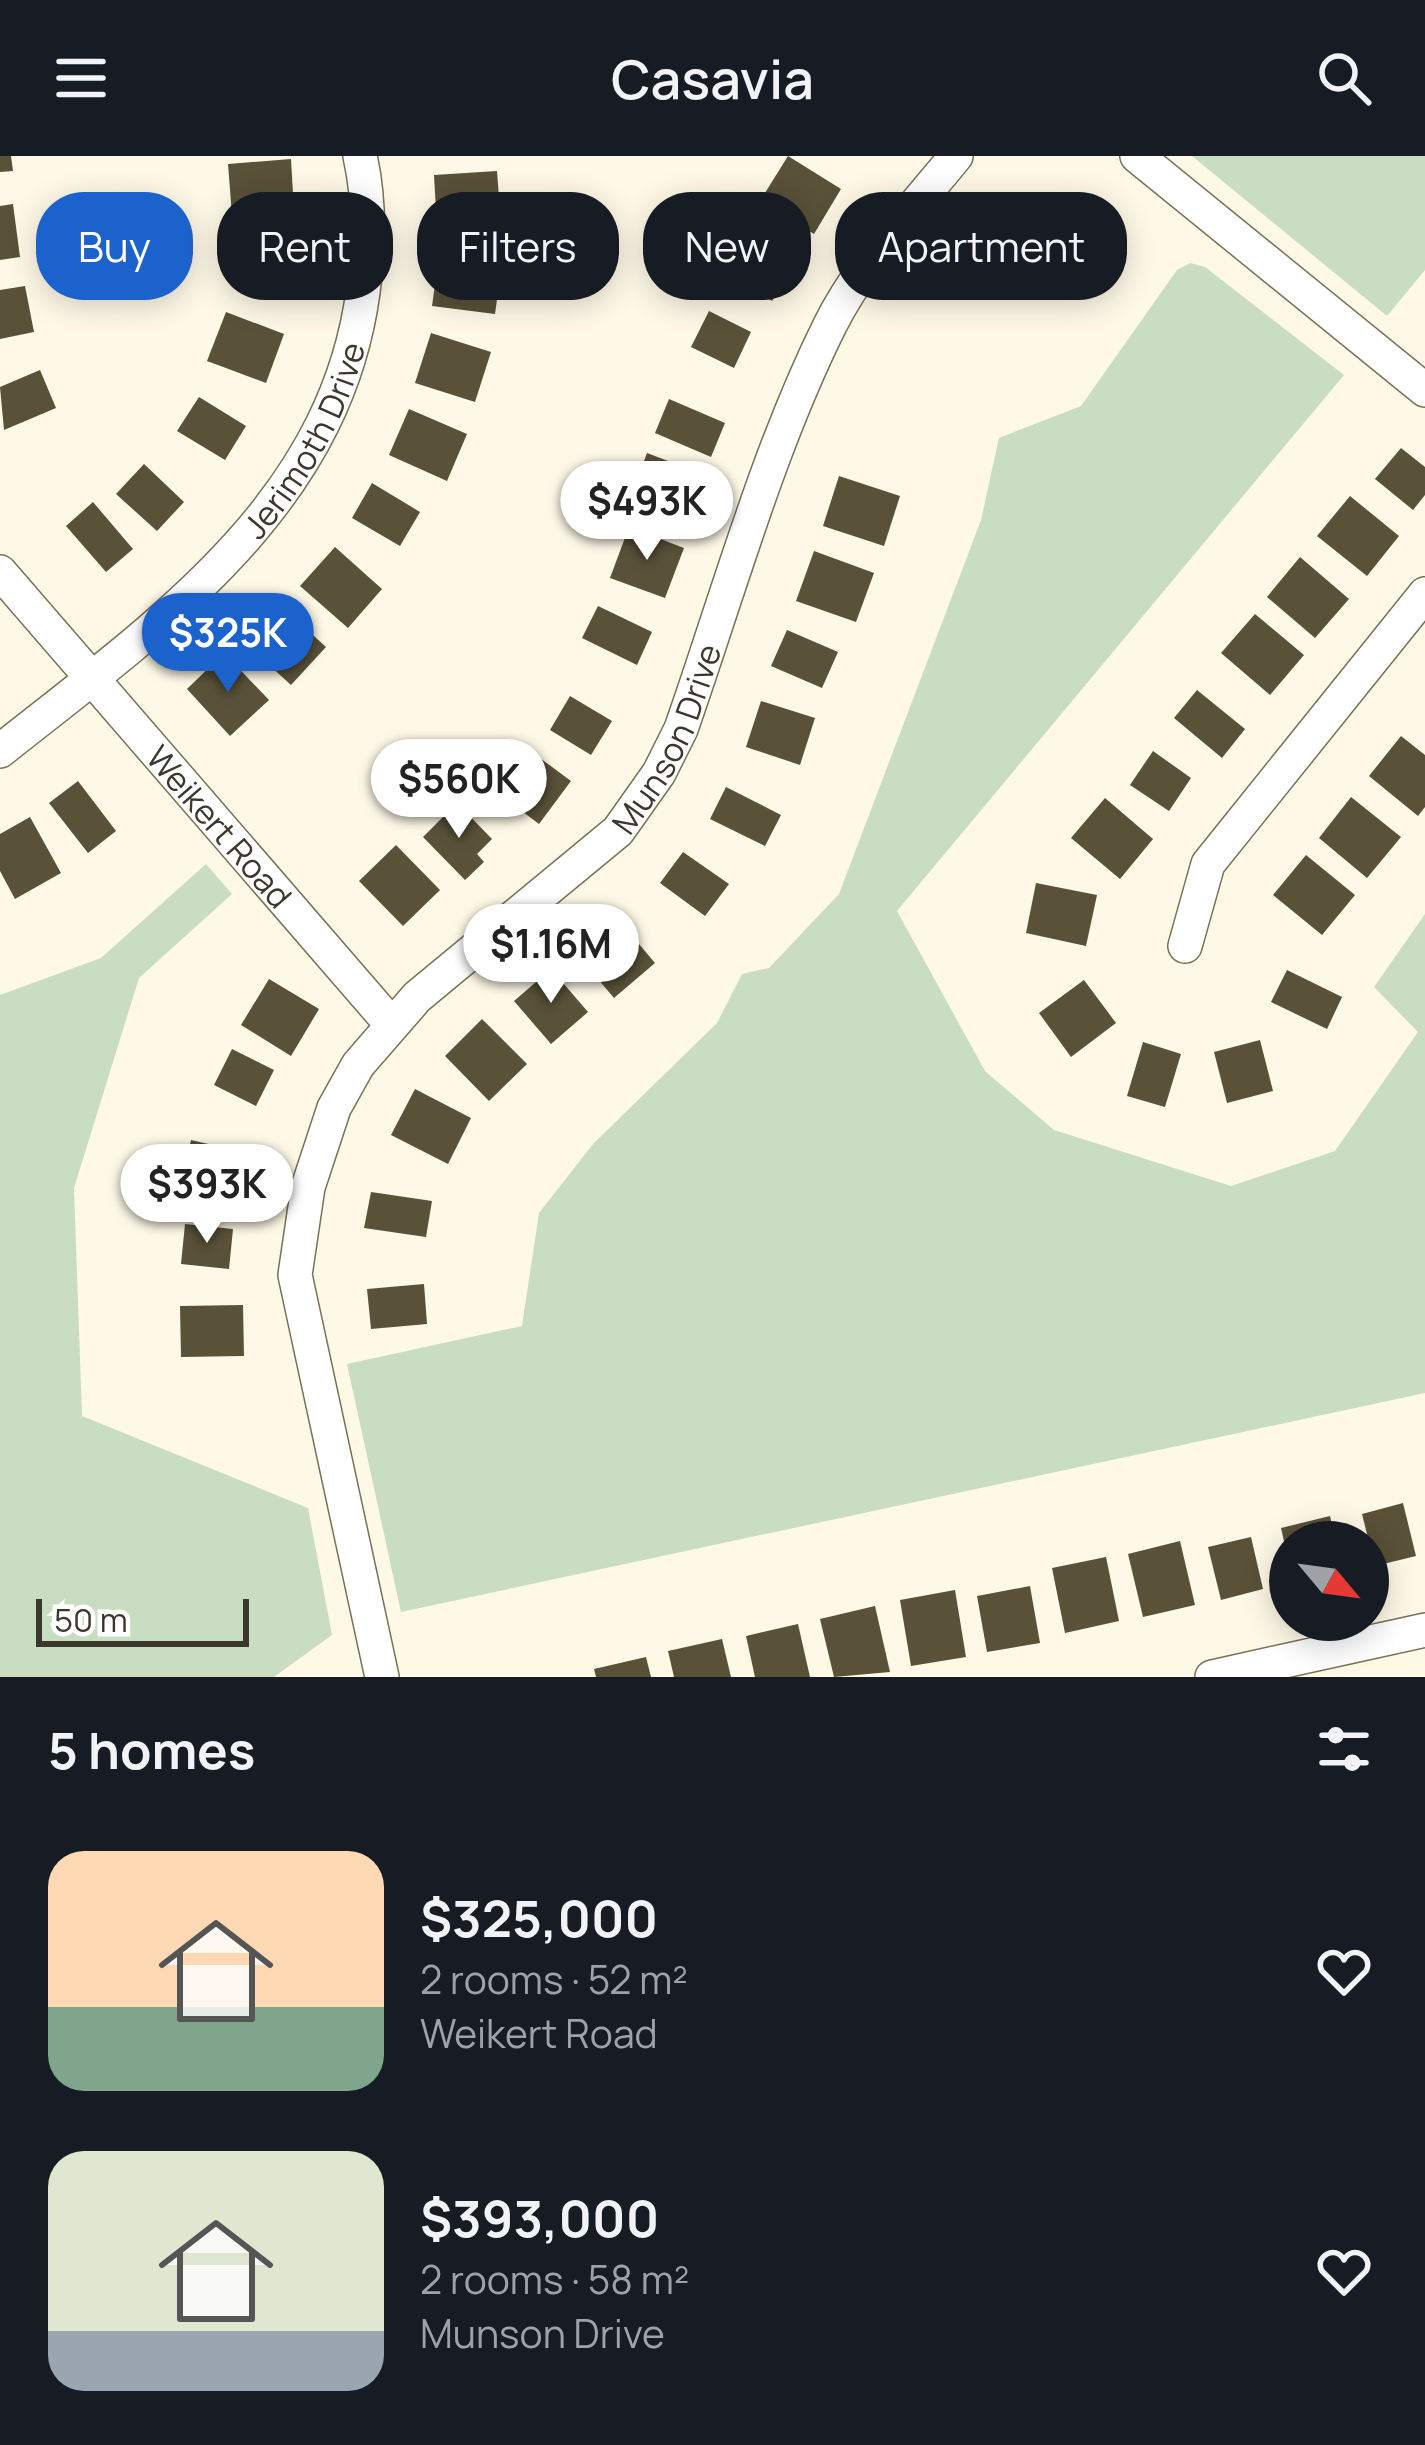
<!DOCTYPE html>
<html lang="en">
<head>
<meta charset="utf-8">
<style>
  :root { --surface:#171b24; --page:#242831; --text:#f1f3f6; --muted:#9ea1a6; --accent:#1c62cd }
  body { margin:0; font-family:Manrope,sans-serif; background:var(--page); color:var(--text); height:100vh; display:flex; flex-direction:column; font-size:45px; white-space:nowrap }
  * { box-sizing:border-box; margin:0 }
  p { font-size:39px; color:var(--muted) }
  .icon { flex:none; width:66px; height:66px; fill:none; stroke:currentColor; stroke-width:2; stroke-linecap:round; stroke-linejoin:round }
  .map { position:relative; height:1521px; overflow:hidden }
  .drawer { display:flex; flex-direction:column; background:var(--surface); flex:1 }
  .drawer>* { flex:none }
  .top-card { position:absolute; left:36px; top:36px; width:1353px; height:108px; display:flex; gap:24px }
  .needle { width:78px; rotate:119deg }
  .buttons { position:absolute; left:1269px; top:1365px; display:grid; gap:24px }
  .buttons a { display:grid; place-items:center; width:120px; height:120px; border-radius:50%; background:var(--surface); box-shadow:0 6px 30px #0003; font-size:60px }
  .scale { position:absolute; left:36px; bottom:30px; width:213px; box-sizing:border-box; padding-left:12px; border:6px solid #3b372c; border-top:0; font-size:33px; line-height:42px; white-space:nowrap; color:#3b372c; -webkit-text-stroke:9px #fff; paint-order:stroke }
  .price { position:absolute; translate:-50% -102px; padding:0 27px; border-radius:42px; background:#fff; color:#222; font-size:39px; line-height:78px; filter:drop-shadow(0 3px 6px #0008) }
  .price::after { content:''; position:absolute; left:50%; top:72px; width:36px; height:27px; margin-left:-18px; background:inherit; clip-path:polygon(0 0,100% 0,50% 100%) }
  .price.active { background:var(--accent); color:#fff }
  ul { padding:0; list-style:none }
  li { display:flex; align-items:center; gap:36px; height:300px; padding:0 48px }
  li span { display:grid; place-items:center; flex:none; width:336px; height:240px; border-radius:36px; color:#555 }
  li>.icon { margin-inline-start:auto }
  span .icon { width:144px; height:144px; fill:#fffc; stroke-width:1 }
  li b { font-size:51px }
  h2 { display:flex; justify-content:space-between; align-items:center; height:144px; padding:0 48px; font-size:51px }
  .pill { padding:0 42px; border-radius:48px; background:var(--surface); box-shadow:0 6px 30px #0003; font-size:42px; line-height:108px }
  .pill.active { background:var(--accent); color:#fff }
  header { display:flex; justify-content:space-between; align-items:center; height:156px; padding:0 48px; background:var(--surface); font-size:54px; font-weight:600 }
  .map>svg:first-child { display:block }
  .green { fill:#c9ddc3 }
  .building { fill:#595138 }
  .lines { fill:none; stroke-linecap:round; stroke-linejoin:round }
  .minor-casing { stroke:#797156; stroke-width:36 }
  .minor { stroke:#fff; stroke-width:33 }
  .labels { text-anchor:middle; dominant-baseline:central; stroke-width:12; stroke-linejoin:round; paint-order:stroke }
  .street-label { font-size:33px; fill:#3b372c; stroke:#fff }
</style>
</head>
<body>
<header><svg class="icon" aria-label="menu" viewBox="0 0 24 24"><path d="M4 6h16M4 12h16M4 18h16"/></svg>Casavia<svg class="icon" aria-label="search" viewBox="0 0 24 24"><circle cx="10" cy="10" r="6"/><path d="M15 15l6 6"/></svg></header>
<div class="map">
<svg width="1425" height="1521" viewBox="0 0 1425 1521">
  <rect width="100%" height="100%" fill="#fef9e7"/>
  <g class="green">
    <polygon points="1192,0 1425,0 1425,114 1387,160"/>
    <polygon points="1190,107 1205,111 1344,219 897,755 985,915 1054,974 1231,1030 1335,995 1418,876 1374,831 1425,758 1425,1237 401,1456 347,1208 522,1170 539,1057 593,988 717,867 742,818 769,812 839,738 981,364 999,282 1081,250 1177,114"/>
    <polygon points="206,708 232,738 139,822 74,1032 82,1260 308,1352 332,1479 274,1521 0,1521 0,839 101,802"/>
  </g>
  <g class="building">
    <polygon points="0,0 11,0 13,15 0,16"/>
    <polygon points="788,0 841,33 814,78 760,45"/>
    <polygon points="291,3 294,55 232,60 228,8"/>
    <polygon points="497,15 501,68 437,72 434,19"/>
    <polygon points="13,48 20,101 0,104 0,50"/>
    <polygon points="744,67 799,101 772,145 717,112"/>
    <polygon points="244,89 293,96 287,136 238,129"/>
    <polygon points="439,99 502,107 495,158 432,150"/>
    <polygon points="25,130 34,176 0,183 0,134"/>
    <polygon points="709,155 751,176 734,212 691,191"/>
    <polygon points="226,156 284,178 266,227 207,205"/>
    <polygon points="431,177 491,196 475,246 415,227"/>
    <polygon points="40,214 56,252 4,274 0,231"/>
    <polygon points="199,241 246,270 225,304 177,275"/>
    <polygon points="669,243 725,267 711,301 655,277"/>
    <polygon points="409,253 467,278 447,325 389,299"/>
    <polygon points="1401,292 1425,311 1425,339 1413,354 1375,323"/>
    <polygon points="647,297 705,319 687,368 629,346"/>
    <polygon points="144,308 184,346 157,375 116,338"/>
    <polygon points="839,320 900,340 884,390 823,370"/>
    <polygon points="372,327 420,356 400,390 352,362"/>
    <polygon points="1350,340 1399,380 1367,420 1317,380"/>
    <polygon points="93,346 133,393 106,416 66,370"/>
    <polygon points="629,371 684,392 665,442 610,422"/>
    <polygon points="335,391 382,433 348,472 300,430"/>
    <polygon points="814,395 874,417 856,466 796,445"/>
    <polygon points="1300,401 1349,443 1315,482 1267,441"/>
    <polygon points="279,448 326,491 291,529 244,486"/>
    <polygon points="598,450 652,476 637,509 582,482"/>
    <polygon points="1255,458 1304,499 1270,539 1221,497"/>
    <polygon points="787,474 838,496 822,532 771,510"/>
    <polygon points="224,497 269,544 230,580 187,533"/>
    <polygon points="1197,534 1245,573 1222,602 1174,562"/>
    <polygon points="570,540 612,565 591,599 550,574"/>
    <polygon points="761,545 815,562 800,609 746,591"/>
    <polygon points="1401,580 1425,599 1425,651 1418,660 1369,620"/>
    <polygon points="521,588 571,625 539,668 490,631"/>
    <polygon points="1153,595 1191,622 1169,655 1130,629"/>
    <polygon points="78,625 116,675 88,697 49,647"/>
    <polygon points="726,631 781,659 765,690 710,663"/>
    <polygon points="1351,641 1401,681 1367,722 1319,682"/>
    <polygon points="1105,642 1153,683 1120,723 1071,682"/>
    <polygon points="457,647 492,683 477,698 484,706 465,724 423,681"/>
    <polygon points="30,661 61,717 15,743 0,715 0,678"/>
    <polygon points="396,689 440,734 403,770 359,725"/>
    <polygon points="683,696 729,728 705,760 660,727"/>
    <polygon points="1306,699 1355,739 1322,779 1273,739"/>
    <polygon points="1036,727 1097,739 1086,790 1026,777"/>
    <polygon points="617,762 655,807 614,842 576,797"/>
    <polygon points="551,813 588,856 551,888 514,845"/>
    <polygon points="1287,814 1342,841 1327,873 1271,846"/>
    <polygon points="269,823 319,853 291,900 241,869"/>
    <polygon points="1084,824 1116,867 1071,901 1039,857"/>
    <polygon points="482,863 527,908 489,945 445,900"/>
    <polygon points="1260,884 1273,935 1227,947 1214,896"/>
    <polygon points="1143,886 1181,898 1165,951 1127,940"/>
    <polygon points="232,893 274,914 256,950 214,929"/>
    <polygon points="415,933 471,962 448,1008 391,979"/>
    <polygon points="191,984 251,998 243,1033 183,1019"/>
    <polygon points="371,1036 432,1045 426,1081 364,1072"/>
    <polygon points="185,1068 233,1073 229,1113 181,1108"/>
    <polygon points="424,1128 427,1168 371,1173 367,1133"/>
    <polygon points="243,1149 244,1200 181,1201 180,1150"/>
    <polygon points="1403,1347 1416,1400 1375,1410 1362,1358"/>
    <polygon points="1330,1360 1336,1386 1290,1386 1288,1403 1281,1372"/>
    <polygon points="1251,1381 1263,1433 1221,1444 1208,1391"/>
    <polygon points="1180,1385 1195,1449 1143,1461 1128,1398"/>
    <polygon points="1106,1401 1119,1465 1065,1477 1052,1412"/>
    <polygon points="1030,1430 1040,1487 987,1496 977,1440"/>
    <polygon points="955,1434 966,1501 911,1510 900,1444"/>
    <polygon points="875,1450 890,1516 834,1521 820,1463"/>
    <polygon points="798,1468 810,1521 755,1521 746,1480"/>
    <polygon points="722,1483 731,1521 674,1521 668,1495"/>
    <polygon points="646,1501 651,1521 596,1521 594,1513"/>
  </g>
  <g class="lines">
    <g class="minor-casing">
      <g id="minor">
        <polyline points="1137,0 1425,234"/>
        <path id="s1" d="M0,416l391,452"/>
        <path id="s2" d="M0,595c157,-125 334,-245 363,-459 6,-45 7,-92 -3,-136"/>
        <polyline points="1185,790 1208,708 1425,438"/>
        <path id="s3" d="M382,1521l-87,-402 13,-88 26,-79 24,-43 59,-68 201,-166 41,-58 22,-44c47,-134 86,-277 149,-404 31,-62 83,-116 126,-169"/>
        <polyline points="1212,1521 1425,1474"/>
      </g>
    </g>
    <use href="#minor" class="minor"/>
  </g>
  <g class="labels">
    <g class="street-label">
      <text stroke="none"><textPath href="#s2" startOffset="441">Jerimoth Drive</textPath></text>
      <text stroke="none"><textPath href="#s3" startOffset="1089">Munson Drive</textPath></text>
      <text stroke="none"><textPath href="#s1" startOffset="336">Weikert Road</textPath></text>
    </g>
  </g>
</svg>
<div class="buttons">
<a><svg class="needle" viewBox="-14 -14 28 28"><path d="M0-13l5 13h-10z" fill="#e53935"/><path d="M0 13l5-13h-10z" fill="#9ea1a6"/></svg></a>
</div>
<div class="scale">50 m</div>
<b class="price" style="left:647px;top:407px">$493K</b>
<b class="price active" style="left:228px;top:539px">$325K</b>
<b class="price" style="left:459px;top:685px">$560K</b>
<b class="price" style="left:551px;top:850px">$1.16M</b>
<b class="price" style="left:207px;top:1090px">$393K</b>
<div class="top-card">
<a class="pill active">Buy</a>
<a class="pill">Rent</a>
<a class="pill">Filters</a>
<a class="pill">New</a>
<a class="pill">Apartment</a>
</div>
</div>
<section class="drawer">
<h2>5 homes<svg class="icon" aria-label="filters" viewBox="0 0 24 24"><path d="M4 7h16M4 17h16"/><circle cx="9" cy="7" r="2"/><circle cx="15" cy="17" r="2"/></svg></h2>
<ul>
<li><span style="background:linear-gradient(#ffd9b3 65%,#7fa58c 0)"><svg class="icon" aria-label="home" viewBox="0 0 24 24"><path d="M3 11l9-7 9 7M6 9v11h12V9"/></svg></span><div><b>$325,000</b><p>2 rooms · 52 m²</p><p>Weikert Road</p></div><svg class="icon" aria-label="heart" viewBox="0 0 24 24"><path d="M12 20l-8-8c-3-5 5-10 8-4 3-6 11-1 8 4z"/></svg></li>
<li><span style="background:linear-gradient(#dfe7d0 75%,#9aa5b1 0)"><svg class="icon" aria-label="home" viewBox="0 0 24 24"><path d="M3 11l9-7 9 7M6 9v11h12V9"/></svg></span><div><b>$393,000</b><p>2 rooms · 58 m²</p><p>Munson Drive</p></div><svg class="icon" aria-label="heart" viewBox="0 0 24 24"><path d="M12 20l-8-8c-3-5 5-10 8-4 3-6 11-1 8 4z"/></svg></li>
</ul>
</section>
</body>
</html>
